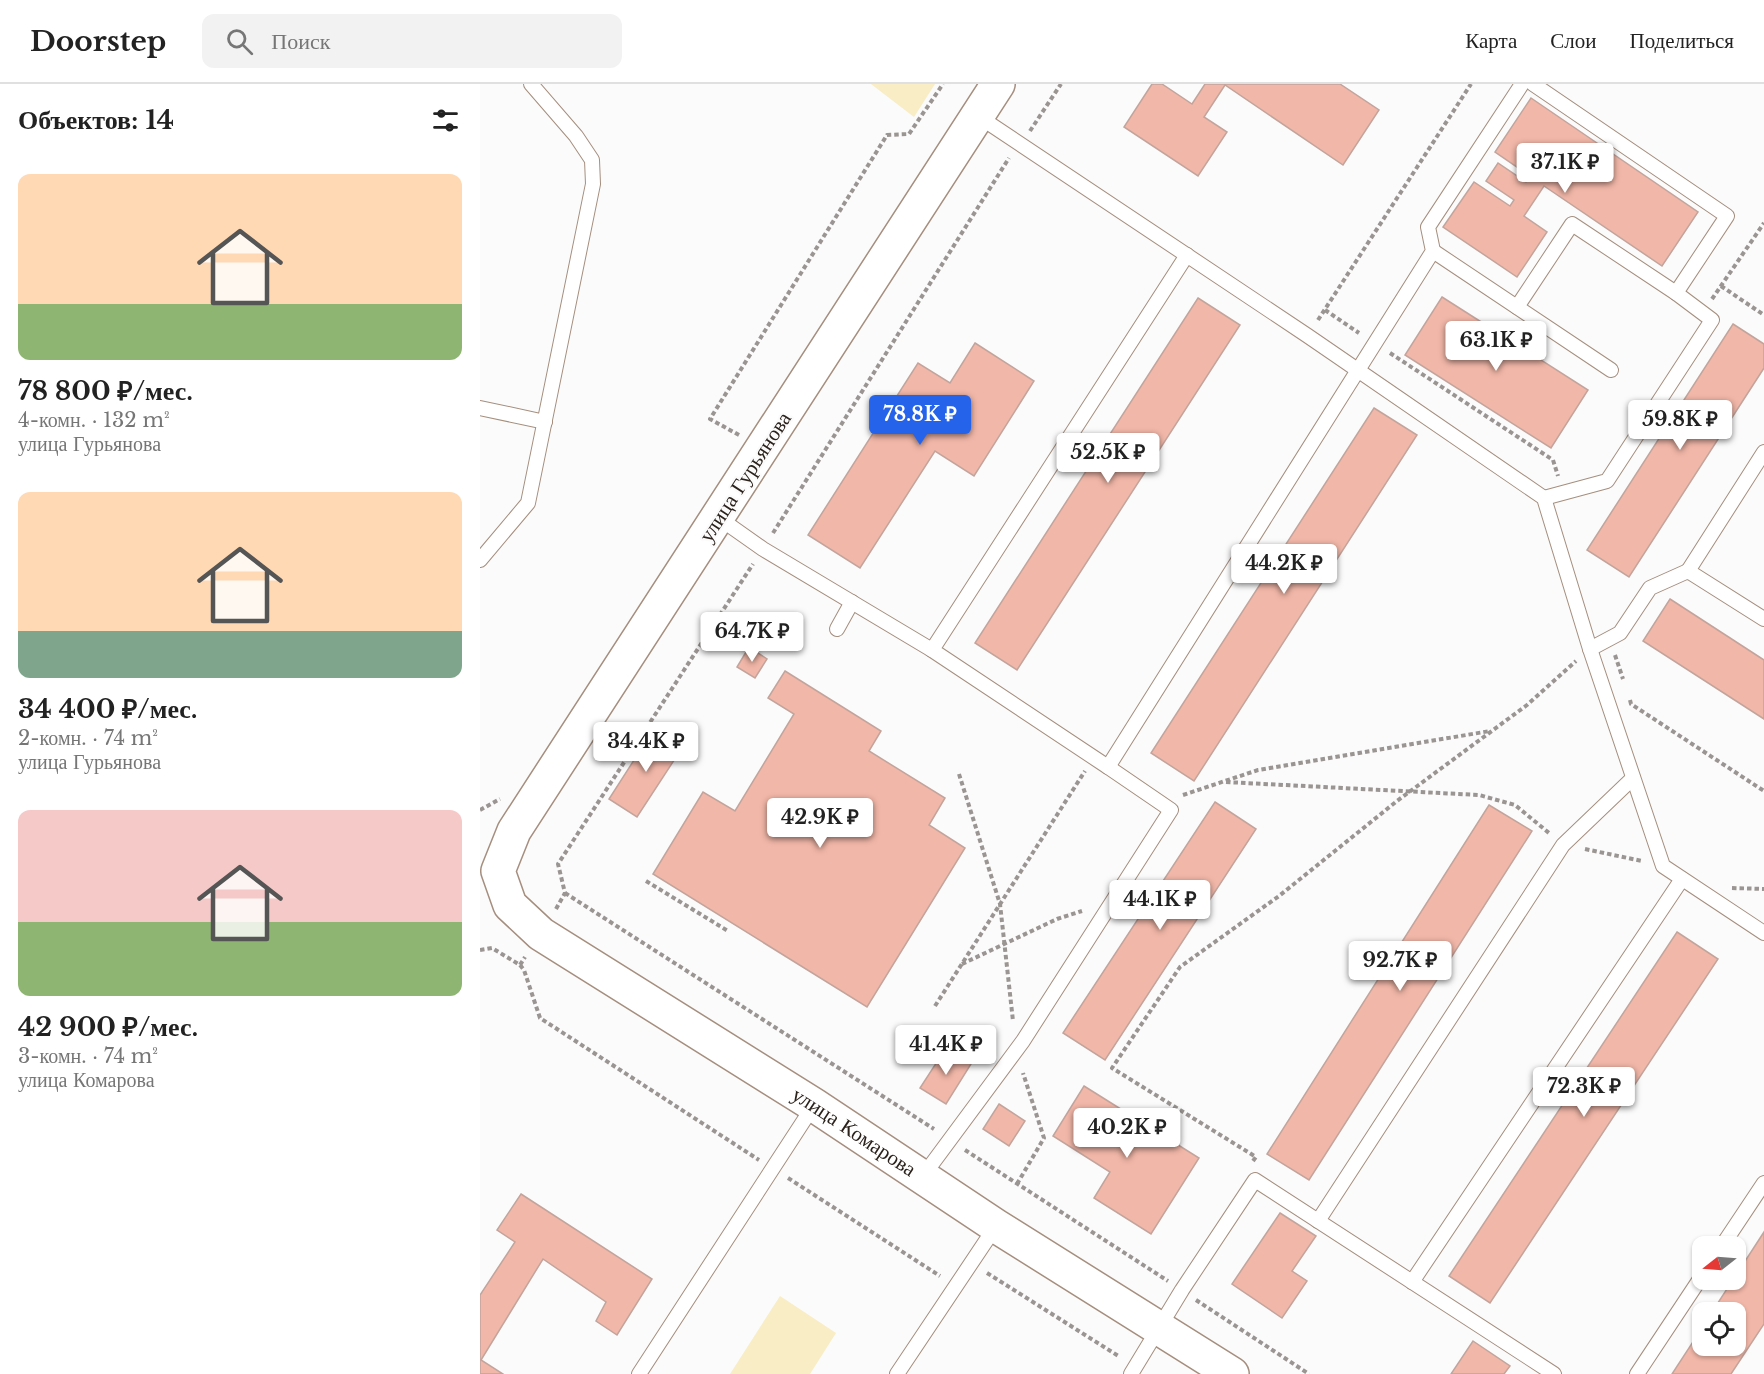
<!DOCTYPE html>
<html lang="ru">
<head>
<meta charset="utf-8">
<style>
  :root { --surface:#fff; --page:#f2f2f2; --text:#222; --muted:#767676; --line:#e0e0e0; --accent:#2563eb }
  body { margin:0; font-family:"Libre Baskerville",serif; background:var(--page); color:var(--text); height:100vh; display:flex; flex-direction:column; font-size:22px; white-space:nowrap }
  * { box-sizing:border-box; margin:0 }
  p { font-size:20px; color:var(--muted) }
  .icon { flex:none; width:33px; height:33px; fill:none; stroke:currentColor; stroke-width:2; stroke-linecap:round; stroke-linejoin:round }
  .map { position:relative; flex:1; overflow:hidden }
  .drawer { display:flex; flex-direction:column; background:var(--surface); width:480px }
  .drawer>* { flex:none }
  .needle { width:39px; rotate:253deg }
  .tools { position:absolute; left:1212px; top:1152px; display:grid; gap:12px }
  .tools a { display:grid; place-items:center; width:54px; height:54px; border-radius:12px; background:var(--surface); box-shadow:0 2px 4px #0004; font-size:30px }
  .price { position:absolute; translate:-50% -51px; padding:0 14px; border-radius:6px; background:#fff; color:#222; font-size:20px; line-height:39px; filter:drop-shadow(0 2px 3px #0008) }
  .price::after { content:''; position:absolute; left:50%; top:36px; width:18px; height:14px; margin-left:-9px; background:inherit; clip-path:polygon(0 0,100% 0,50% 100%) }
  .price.selected { background:var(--accent); color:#fff }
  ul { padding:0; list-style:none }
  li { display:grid; align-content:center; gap:12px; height:318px; padding:0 18px }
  li span { display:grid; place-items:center; height:186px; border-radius:12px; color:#555 }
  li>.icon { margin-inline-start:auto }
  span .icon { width:108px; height:108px; fill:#fffc; stroke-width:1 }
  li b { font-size:26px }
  h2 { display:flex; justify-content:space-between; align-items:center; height:72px; padding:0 18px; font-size:26px }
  header { display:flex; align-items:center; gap:36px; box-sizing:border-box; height:84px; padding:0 30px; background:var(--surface); border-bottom:2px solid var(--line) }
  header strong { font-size:28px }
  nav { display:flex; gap:33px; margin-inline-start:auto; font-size:21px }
  .search { width:420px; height:54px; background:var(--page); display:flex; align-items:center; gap:15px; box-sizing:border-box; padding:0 21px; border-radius:12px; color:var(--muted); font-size:22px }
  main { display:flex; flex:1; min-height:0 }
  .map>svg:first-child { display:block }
  .green { fill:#f8edc4 }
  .building { fill:#f1b7a8; stroke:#c2a49c; stroke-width:1.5 }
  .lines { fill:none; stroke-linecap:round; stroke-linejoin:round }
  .lane-casing { stroke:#a58e7e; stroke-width:16 }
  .secondary-casing { stroke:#a58e7e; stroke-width:36 }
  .path { stroke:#9a9592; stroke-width:4; stroke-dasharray:4.5 3; stroke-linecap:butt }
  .lane { stroke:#fff; stroke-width:14 }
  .secondary { stroke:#fff; stroke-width:33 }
  .labels { text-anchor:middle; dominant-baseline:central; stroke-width:4.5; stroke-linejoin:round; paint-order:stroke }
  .street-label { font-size:21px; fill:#2c221c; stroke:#fbfbfb }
</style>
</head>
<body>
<header>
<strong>Doorstep</strong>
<div class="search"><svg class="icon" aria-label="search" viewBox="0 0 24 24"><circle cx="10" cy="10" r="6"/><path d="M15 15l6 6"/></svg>Поиск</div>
<nav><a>Карта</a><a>Слои</a><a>Поделиться</a></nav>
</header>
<main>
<section class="drawer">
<h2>Объектов: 14<svg class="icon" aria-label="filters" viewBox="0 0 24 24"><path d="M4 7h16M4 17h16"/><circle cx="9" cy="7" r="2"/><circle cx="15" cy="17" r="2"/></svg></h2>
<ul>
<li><span style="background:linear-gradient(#ffd9b3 70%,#8fb573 0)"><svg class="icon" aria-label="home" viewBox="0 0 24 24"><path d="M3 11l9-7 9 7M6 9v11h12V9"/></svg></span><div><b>78 800 ₽/мес.</b><p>4-комн. · 132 m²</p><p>улица Гурьянова</p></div></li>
<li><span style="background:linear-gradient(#ffd9b3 75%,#7fa58c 0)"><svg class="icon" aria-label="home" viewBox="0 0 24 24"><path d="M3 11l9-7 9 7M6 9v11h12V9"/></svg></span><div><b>34 400 ₽/мес.</b><p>2-комн. · 74 m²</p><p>улица Гурьянова</p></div></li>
<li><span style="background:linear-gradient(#f6c9c9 60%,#8fb573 0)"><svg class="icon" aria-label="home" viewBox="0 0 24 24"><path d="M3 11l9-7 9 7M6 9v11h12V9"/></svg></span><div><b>42 900 ₽/мес.</b><p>3-комн. · 74 m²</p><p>улица Комарова</p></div></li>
</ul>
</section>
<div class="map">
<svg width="1284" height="1290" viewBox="0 0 1284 1290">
  <rect width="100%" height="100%" fill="#fbfbfb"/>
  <g class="green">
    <polygon points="391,0 455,0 434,33"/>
    <polygon points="300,1212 356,1249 330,1290 250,1290"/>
  </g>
  <g class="building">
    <polygon points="672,0 682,0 712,20 725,0 860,0 899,26 863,81 745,1 724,33 747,48 718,92 644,43"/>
    <polygon points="1051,14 1218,128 1182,182 1064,102 1044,132 1067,148 1037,193 963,143 994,98 1030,122 1034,116 1006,97 1018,79 1046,98 1050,92 1015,68"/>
    <polygon points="962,213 1108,306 1071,364 925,271"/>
    <polygon points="718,214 760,241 537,586 495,559"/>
    <polygon points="1253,240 1284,260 1284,284 1149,493 1107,466"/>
    <polygon points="495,259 554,297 494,392 455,367 380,484 328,451 438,279 470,299"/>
    <polygon points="894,324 937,351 714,697 671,669"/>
    <polygon points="1190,515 1284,576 1284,635 1163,557"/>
    <polygon points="269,563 287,575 275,594 257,583"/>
    <polygon points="305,587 401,647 389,667 465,714 449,741 485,764 387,923 173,790 223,708 255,727 314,630 288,614"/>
    <polygon points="174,645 202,664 157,733 129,715"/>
    <polygon points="735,718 776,745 625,976 583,949"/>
    <polygon points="1009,721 1052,747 829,1096 787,1070"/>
    <polygon points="1197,848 1238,875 1010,1219 969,1192"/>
    <polygon points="466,964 491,980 466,1020 440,1004"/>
    <polygon points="604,1002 719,1074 671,1150 614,1114 630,1088 573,1052"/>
    <polygon points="519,1020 545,1037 529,1062 503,1045"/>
    <polygon points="41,1110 172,1195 137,1251 116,1237 126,1218 63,1175 1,1276 23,1290 0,1290 0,1211 35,1158 17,1146"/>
    <polygon points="800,1129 836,1152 812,1187 827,1197 802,1234 752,1200"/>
    <polygon points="1284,1148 1284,1240 1251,1290 1192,1290 1222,1244 1222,1262 1256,1262 1256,1228 1232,1228"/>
    <polygon points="993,1257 1030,1282 1024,1290 971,1290"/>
  </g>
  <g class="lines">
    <g class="lane-casing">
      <g id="lane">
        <polyline points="1053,0 1247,132 1196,209 1232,236 1127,397 1064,414"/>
        <polyline points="498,32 828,252 1064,414 1110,565 1183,782 1284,849"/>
        <polyline points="953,167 1131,286"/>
        <polyline points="707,171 452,566 628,683 953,167 948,143 1042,0"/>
        <polyline points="1037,223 1092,140 1196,209"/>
        <polyline points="0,324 65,338"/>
        <polyline points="239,434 283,465 452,566"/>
        <polyline points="0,476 48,419 113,100 112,76 96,52 51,0"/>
        <polyline points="1208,487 1284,368"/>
        <polyline points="357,545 372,518"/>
        <polyline points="1110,565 1140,549 1170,504 1208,487 1284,535"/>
        <polyline points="443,1092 543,957 691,726 628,683"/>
        <polyline points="838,1137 1083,761 1153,694"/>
        <polyline points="1242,1162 1284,1099"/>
        <polyline points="932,1198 1202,795"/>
        <polyline points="159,1290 334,1021"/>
        <polyline points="417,1290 516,1142"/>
        <polyline points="651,1290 702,1206 775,1096 1074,1290"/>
        <polyline points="1157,1290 1222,1192"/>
      </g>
    </g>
    <g class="secondary-casing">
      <g id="secondary">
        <path id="s1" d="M518,0l-484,747 -16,40 12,34 31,29 273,171 182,121 236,148"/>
      </g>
    </g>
    <g class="path">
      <polyline points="550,47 581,0"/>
      <polyline points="1241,202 1284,231"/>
      <polyline points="1232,215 1284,139"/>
      <polyline points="845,226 879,249"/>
      <polyline points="838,236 991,0"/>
      <polyline points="910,269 1073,376 1078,392"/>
      <polyline points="259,351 230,335 407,51 429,50 463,0"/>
      <polyline points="293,449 529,74"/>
      <polyline points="1135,571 1143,595"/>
      <polyline points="1150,616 1151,620 1284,707"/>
      <polyline points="479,690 520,820 533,937"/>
      <polyline points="746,698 999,711 1035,721 1069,749"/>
      <polyline points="703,711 778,686 1010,647"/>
      <polyline points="0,726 20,715"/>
      <polyline points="1105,765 1162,777"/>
      <polyline points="166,797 248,847"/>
      <polyline points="1252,804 1284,805"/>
      <polyline points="85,809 454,1045"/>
      <polyline points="76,825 85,809 78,780 273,480"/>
      <polyline points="0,866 12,864 40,881 45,873"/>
      <polyline points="482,880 577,835 602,827"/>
      <polyline points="40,881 44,886 60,934 279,1076"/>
      <polyline points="455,922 605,687"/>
      <polyline points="485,1066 688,1197"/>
      <polyline points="773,1077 776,1073 632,984 700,883 799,812 917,717 1047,621 1096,577"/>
      <polyline points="308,1094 460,1192"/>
      <polyline points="537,1100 564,1054 543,989"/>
      <polyline points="507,1189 640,1273"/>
      <polyline points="716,1216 829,1290"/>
    </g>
    <use href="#lane" class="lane"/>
    <use href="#secondary" class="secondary"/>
  </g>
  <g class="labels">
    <g class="street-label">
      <text transform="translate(265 393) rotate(-57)">улица Гурьянова</text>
      <text stroke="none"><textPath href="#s1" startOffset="1382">улица Комарова</textPath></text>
    </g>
  </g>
</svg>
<div class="tools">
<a><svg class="needle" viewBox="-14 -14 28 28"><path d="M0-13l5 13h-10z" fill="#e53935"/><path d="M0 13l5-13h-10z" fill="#767676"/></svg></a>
<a><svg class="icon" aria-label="locate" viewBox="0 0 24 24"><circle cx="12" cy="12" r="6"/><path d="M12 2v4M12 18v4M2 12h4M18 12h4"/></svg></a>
</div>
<b class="price" style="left:1085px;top:110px">37.1K ₽</b>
<b class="price" style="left:1016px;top:288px">63.1K ₽</b>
<b class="price selected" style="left:440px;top:362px">78.8K ₽</b>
<b class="price" style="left:1200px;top:367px">59.8K ₽</b>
<b class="price" style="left:628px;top:400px">52.5K ₽</b>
<b class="price" style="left:804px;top:511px">44.2K ₽</b>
<b class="price" style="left:272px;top:579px">64.7K ₽</b>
<b class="price" style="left:166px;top:689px">34.4K ₽</b>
<b class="price" style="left:340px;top:765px">42.9K ₽</b>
<b class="price" style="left:680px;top:847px">44.1K ₽</b>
<b class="price" style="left:920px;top:908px">92.7K ₽</b>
<b class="price" style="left:466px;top:992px">41.4K ₽</b>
<b class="price" style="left:1104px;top:1034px">72.3K ₽</b>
<b class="price" style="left:647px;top:1075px">40.2K ₽</b>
</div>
</main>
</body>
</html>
